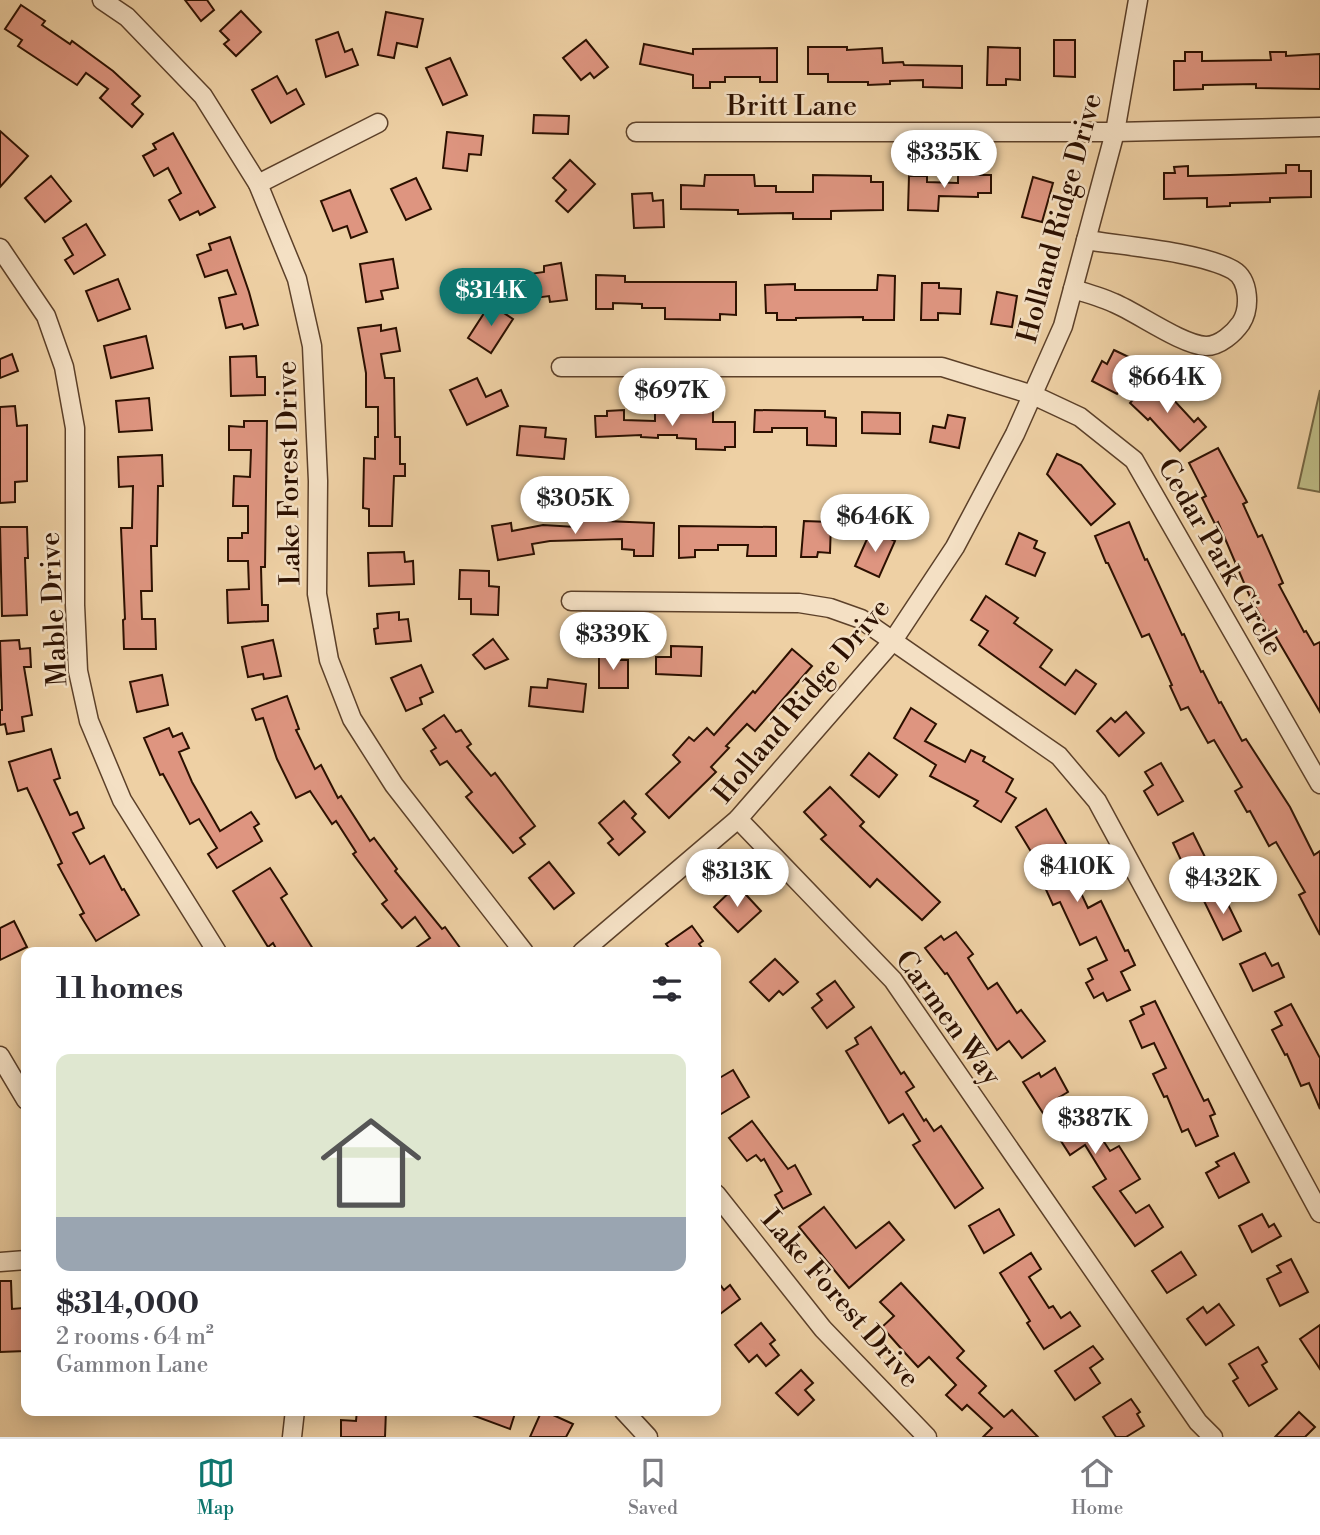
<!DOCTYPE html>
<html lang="en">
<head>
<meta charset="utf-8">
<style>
  :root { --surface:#fff; --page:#f2f2f3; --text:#2b2b33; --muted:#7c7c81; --line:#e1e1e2; --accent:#0f766e }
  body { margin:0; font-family:"Libre Bodoni",serif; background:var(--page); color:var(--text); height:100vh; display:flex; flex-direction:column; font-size:26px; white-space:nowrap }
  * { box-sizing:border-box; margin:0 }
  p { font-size:23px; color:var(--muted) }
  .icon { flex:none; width:38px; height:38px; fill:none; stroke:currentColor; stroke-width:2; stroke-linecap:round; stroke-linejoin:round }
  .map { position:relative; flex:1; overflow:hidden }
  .panel { position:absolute; left:21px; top:947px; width:700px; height:469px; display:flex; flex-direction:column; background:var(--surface); border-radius:14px; box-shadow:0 4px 18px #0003 }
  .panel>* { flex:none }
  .price { position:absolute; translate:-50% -60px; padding:0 16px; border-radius:24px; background:#fff; color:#222; font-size:23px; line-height:46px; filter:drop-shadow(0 2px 4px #0008) }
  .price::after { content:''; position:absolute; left:50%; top:42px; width:21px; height:16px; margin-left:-10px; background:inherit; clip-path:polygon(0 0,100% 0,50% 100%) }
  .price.active { background:var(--accent); color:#fff }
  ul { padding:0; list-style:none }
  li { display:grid; align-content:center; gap:14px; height:371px; padding:0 35px }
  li+li { border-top:2px solid var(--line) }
  li span { display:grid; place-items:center; height:217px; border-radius:14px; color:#555 }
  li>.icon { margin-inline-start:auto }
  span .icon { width:126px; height:126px; fill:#fffc; stroke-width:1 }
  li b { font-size:30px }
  h2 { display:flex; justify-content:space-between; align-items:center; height:84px; padding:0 35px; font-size:30px }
  .tab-bar { display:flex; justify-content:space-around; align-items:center; height:98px; border-top:2px solid var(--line); background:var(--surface); font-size:19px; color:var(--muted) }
  .tab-bar a { display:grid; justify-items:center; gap:4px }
  .tab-bar .active { color:var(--accent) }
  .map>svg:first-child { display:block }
  .green { fill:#bcba84; stroke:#746542; stroke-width:2 }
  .building { fill:#de9580; stroke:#2c1000; stroke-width:2 }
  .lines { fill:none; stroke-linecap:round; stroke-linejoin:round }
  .minor-casing { stroke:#5c4029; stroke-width:21 }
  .minor { stroke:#f4e0c4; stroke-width:18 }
  .labels { text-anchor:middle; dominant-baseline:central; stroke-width:5; stroke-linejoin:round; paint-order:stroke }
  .street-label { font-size:28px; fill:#2c1000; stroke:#f4e0c4 }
</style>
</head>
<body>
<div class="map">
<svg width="1320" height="1437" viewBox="0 0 1320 1437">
  <rect width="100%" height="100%" fill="#eed0a4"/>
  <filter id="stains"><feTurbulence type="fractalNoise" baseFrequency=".00286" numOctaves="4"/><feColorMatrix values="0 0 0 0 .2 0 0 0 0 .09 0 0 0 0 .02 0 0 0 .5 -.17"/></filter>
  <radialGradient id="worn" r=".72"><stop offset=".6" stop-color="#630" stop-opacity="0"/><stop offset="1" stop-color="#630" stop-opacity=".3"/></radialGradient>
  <polygon class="green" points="1320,390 1320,492 1298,488"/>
  <g class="building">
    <polygon points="185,0 207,0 214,10 201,21"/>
    <polygon points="21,5 45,21 42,25 70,44 72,41 113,71 140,96 132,104 143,114 132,127 100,98 108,89 86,73 77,85 18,46 22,40 5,29"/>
    <polygon points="241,11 261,32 236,56 224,44 229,40 220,31"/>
    <polygon points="386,12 423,19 417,47 397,43 394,58 378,55"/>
    <polygon points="338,32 345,52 352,49 358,65 326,77 316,40"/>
    <polygon points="586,40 608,67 594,78 590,73 581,80 563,58"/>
    <polygon points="1054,40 1075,40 1075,77 1054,76"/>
    <polygon points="644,44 693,54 693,49 777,48 777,82 760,82 760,77 725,77 725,82 710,82 710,88 693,88 693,75 640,64"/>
    <polygon points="808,47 847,47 847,50 882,48 883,63 903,62 904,65 962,66 962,88 923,87 923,80 890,81 890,84 868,85 868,82 828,82 828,74 808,74"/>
    <polygon points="988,47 1020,48 1020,80 1006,79 1006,85 987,85"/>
    <polygon points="1185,52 1202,52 1202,61 1271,60 1270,52 1286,52 1286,56 1320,54 1320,89 1256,88 1256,84 1203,85 1203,89 1174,90 1174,61 1185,61"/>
    <polygon points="450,58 467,95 443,105 426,68"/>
    <polygon points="277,76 287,94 296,89 304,104 271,123 252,90"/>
    <polygon points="534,115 569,116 568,134 533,133"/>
    <polygon points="0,131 28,156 0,187"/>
    <polygon points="447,132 483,136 481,155 469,154 467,171 443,168"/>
    <polygon points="173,133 215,207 200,215 198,211 180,220 169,200 181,193 168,168 154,176 143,156 156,149 153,144"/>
    <polygon points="570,160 595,184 568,212 556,201 566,190 553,178"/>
    <polygon points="1286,165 1299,165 1299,171 1311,171 1311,197 1270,198 1270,202 1230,203 1230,206 1207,207 1207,198 1164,199 1164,173 1175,173 1174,167 1188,166 1188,176 1230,175 1286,173"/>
    <polygon points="705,175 754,175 755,186 776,186 776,192 813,192 813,175 871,176 871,182 883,182 883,210 831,211 831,219 793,219 793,213 738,214 738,210 681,209 681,185 704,186"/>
    <polygon points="958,175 991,175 991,193 978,193 978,197 939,196 938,211 908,210 909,176 927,176 927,182 958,183"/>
    <polygon points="51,176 71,201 45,222 25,198"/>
    <polygon points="1033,177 1053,183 1042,222 1022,217"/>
    <polygon points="416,178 431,209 406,220 391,189"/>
    <polygon points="350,190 367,232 351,238 347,226 333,231 321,201"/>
    <polygon points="652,193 653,201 663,200 664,227 634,228 632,194"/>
    <polygon points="86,224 105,255 74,274 65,260 73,255 63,238"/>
    <polygon points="230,237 249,292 258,325 244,329 242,324 226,328 219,298 236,294 227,270 205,277 197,255 211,250 209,244"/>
    <polygon points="393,259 398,288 381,291 383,299 366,302 360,264"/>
    <polygon points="561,263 567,300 550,302 549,296 527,299 523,275 544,272 544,266"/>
    <polygon points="596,275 625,276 625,282 736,282 736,315 720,314 720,320 665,319 665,308 642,308 642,304 613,303 613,309 596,309"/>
    <polygon points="878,275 895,276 894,320 863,320 863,317 796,318 796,320 777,320 777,313 766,313 765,285 795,284 795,290 877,290"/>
    <polygon points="118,279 130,309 98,321 86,291"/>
    <polygon points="922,283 939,283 939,288 961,289 960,314 938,313 938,320 921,320"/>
    <polygon points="997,292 1017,296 1012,327 991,324"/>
    <polygon points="490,304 513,319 491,353 468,338"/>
    <polygon points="381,325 381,331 396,328 400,351 381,354 385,378 394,378 395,437 400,437 400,464 405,464 405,476 394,476 392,526 369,526 369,509 363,508 364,458 375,459 375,437 378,437 378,407 366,407 366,373 358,328"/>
    <polygon points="146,336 153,368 111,378 104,346"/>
    <polygon points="1114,350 1135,360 1117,394 1092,381 1102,361 1107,364"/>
    <polygon points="12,354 18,371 0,378 0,359"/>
    <polygon points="256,356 257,377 265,377 265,395 231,396 230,357"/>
    <polygon points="477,378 486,397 501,390 508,406 467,425 450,390"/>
    <polygon points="1159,381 1172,393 1170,396 1194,422 1198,418 1206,427 1180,451 1150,418 1148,420 1130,403 1145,386 1150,391"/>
    <polygon points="149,398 152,430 119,432 116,401"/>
    <polygon points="15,406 17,426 27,425 27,481 15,482 15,502 0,503 0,407"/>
    <polygon points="624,410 624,420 655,421 655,411 713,411 713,422 735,422 735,447 725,447 725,450 696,449 696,439 677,438 677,435 658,435 658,438 641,437 641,435 596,437 595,416 607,416 607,411"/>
    <polygon points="755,410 825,411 825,417 836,418 836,446 807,445 807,428 772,428 772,432 754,432"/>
    <polygon points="862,412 900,413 900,434 862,433"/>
    <polygon points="948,415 965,418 959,448 930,442 933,426 945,428"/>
    <polygon points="244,421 267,421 265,567 261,567 262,605 268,605 268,621 228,623 227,590 249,589 248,561 228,561 228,538 242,538 242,533 248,533 248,506 233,506 234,476 250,477 251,450 229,450 229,426 244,427"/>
    <polygon points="520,426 546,428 545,437 566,439 564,459 517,455"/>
    <polygon points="1218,448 1247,502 1243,504 1258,537 1262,535 1283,583 1279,585 1304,632 1306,631 1314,645 1320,642 1320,712 1273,632 1270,633 1250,597 1218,522 1215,524 1202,498 1206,496 1189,463"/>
    <polygon points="1057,454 1081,465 1115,504 1091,525 1047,474"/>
    <polygon points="162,455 163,486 158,486 157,546 151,546 152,591 141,591 142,619 155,619 156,649 124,649 123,620 125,619 121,528 132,528 133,486 119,487 118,457"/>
    <polygon points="605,514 605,521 654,523 653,556 634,556 634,550 622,549 622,539 550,541 532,544 534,554 498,560 492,526 511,523 512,531 543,525 576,527 576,515"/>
    <polygon points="804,521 831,522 830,553 818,552 817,557 801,557"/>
    <polygon points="1129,522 1145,560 1147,559 1182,635 1184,634 1201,672 1203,671 1219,703 1221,702 1242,741 1246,739 1290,807 1314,855 1320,851 1320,935 1299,895 1305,892 1276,842 1269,846 1250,811 1247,812 1235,791 1242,787 1214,740 1208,743 1188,707 1181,710 1170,686 1172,685 1149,634 1142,637 1108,563 1106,563 1095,536"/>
    <polygon points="679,526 776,527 776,556 747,556 748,545 718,545 718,550 695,550 695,557 679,558"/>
    <polygon points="0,527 27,527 28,558 25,558 27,615 2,616"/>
    <polygon points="871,530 895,541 879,577 855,566"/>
    <polygon points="1019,533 1037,541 1034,548 1045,553 1035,576 1006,564"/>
    <polygon points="404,552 405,562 413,561 414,584 369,586 368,553"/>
    <polygon points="460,570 489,571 489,586 499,587 498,615 471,614 471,599 459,599"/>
    <polygon points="986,596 1018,618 1014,623 1052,650 1040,667 1044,670 1065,685 1076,670 1096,684 1075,714 979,645 988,631 971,620"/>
    <polygon points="399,612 399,620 408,619 411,641 376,644 374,629 378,628 377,614"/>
    <polygon points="493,639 508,659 485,669 473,655"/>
    <polygon points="19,640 20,649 30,648 31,667 24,667 32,715 22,717 24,731 7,734 5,724 0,725 0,710 2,710 0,641"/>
    <polygon points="273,640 281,676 264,679 263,674 248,677 242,647"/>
    <polygon points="671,646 702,647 701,676 656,674 656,657 671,657"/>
    <polygon points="792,649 812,666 755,731 747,724 726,746 729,748 711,767 716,772 669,818 646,794 680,762 673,755 689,737 694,741 707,728 714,735 753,691 755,693"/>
    <polygon points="616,653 616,660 628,660 628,688 599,688 599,654"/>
    <polygon points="421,665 433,692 420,698 422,704 406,711 391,678"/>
    <polygon points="162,675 168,705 137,712 130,682"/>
    <polygon points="548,679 586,684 583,712 529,706 531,687 547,688"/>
    <polygon points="287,696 299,729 296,730 315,769 321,765 338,798 341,796 370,841 374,838 397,869 395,871 442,929 445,927 463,952 410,952 430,938 415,917 402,928 382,904 387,900 353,854 356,852 336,821 332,824 310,791 296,798 277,759 263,718 256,720 252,709"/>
    <polygon points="911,708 936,724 925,741 965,762 971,750 985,757 983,761 1013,779 1006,792 1016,798 1001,822 974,806 978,801 930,776 936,765 894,738"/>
    <polygon points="1126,712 1144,733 1119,756 1097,731 1111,718 1115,722"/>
    <polygon points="444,715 456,732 461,730 471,744 467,747 491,776 495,773 535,826 520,838 525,844 513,853 466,797 472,792 447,761 440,765 431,751 436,748 423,729"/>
    <polygon points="169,728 173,737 182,733 189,748 179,752 192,782 220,831 251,812 259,824 254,827 262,841 217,868 208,854 217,848 199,819 190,824 163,774 160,775 144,738"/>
    <polygon points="51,749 60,778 54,780 70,815 77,812 84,828 73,833 90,864 104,856 122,890 124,889 139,915 96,941 80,915 84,913 58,865 62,863 27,788 18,791 9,762"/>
    <polygon points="869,753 897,775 879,797 851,775"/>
    <polygon points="1161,763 1183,801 1158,815 1144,791 1153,785 1145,772"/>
    <polygon points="830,787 864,822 860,826 940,902 922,920 877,879 870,887 821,839 826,835 804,812"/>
    <polygon points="624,801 636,814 632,818 645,832 619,855 608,843 613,839 599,823"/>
    <polygon points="1046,809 1072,854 1078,851 1085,866 1071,872 1088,908 1101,901 1125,951 1128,950 1135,965 1121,972 1130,990 1107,1001 1103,993 1094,998 1086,983 1093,979 1088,969 1107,960 1096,937 1080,945 1060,902 1053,905 1037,870 1041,868 1016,827"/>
    <polygon points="1193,833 1209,865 1188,875 1173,843"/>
    <polygon points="549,862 574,893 554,909 529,878"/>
    <polygon points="270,868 287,894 281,898 315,952 278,952 273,943 268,947 233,891"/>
    <polygon points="737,885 761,911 738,932 714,907"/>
    <polygon points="1222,892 1241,931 1223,940 1204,901"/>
    <polygon points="14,921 27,947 0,960 0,928"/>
    <polygon points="692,926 703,941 699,944 705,952 672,952 666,944"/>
    <polygon points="956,932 973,954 968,958 988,989 997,983 1017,1013 1021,1010 1045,1041 1022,1058 1009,1041 997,1050 947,973 945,974 925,948 941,936 944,940"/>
    <polygon points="1265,953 1272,966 1278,963 1284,977 1253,991 1240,964"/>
    <polygon points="775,959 798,982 783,995 779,991 769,1001 750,982"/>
    <polygon points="835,981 854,1007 827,1028 812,1008 822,1000 817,994"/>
    <polygon points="1155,1001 1204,1101 1208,1099 1215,1114 1210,1116 1218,1136 1196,1146 1188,1129 1182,1132 1167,1096 1164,1097 1153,1074 1166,1068 1154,1043 1142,1048 1130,1021 1144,1014 1141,1007"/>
    <polygon points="1291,1004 1320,1058 1320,1109 1309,1083 1301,1086 1287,1054 1285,1055 1272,1030 1282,1025 1275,1012"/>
    <polygon points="871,1027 901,1074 904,1072 914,1087 906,1092 924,1121 926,1119 934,1131 941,1126 983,1188 955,1208 913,1145 920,1141 903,1114 889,1123 846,1051 858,1044 855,1038"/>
    <polygon points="1055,1068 1068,1092 1058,1098 1072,1121 1085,1113 1110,1151 1119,1146 1140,1179 1120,1191 1136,1213 1149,1205 1163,1227 1135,1246 1093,1187 1106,1179 1085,1145 1070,1155 1023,1082 1039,1073 1041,1077"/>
    <polygon points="733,1070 749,1097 716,1117 716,1080"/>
    <polygon points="752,1121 788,1169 795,1165 811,1194 783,1209 775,1195 782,1191 764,1159 761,1161 756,1155 747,1161 729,1138"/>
    <polygon points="1234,1153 1249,1182 1219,1198 1206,1173 1219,1166 1216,1162"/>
    <polygon points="824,1207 856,1248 889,1222 904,1240 849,1288 799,1227"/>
    <polygon points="999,1209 1014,1235 984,1253 969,1226"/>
    <polygon points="1262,1214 1269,1227 1274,1224 1281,1236 1252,1252 1239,1226"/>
    <polygon points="1181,1252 1196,1275 1167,1293 1152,1271"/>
    <polygon points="1031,1253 1041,1269 1029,1277 1049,1308 1053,1306 1061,1318 1070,1312 1080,1326 1044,1349 1027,1323 1030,1321 1000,1273"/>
    <polygon points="1291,1259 1308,1292 1280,1306 1267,1279 1281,1272 1277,1266"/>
    <polygon points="716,1279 724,1290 730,1285 740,1299 716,1317"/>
    <polygon points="0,1281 11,1281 12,1309 23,1308 25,1351 0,1352"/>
    <polygon points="901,1283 964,1351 957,1358 986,1386 979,1393 1004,1417 1012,1410 1038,1437 983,1437 992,1428 967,1405 962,1410 946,1395 956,1385 929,1357 918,1367 906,1354 882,1327 894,1316 880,1302"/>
    <polygon points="1219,1304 1234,1325 1206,1345 1187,1319 1203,1307 1207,1313"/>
    <polygon points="761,1323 775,1340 770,1344 779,1355 766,1366 757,1355 749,1362 735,1345"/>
    <polygon points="1320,1325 1320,1369 1300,1339"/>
    <polygon points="1093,1346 1103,1359 1090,1368 1100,1383 1075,1400 1055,1371"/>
    <polygon points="1258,1347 1267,1362 1262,1365 1277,1389 1249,1406 1233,1381 1238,1378 1229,1364"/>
    <polygon points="801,1370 813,1383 805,1390 814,1400 798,1415 776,1393"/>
    <polygon points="1131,1399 1140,1412 1137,1414 1144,1426 1126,1437 1116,1437 1103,1417"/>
    <polygon points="357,1410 386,1410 385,1437 341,1437 341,1420 356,1421"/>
    <polygon points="464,1410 516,1410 510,1429 464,1412"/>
    <polygon points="542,1410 573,1424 566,1437 530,1437"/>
    <polygon points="1299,1412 1315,1427 1305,1437 1275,1437"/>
  </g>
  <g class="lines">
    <g class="minor-casing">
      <g id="minor">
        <polyline points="102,0 127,17 203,96 258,184 297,279 312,346 318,481 317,594 329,660 352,719 394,785 524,952"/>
        <polyline points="636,132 1115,132 1320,127"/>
        <polyline points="258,184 378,123"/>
        <polyline points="0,248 46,316 64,367 75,428 75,605 78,671 89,721 122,800 217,952"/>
        <path d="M1073,289c14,4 28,8 41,14 24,10 68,42 92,43 14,0 28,-13 35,-23 9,-14 9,-43 -8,-53 -32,-18 -108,-24 -147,-30"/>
        <polyline points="561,367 942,367 1033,395 1080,417 1134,460 1320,784"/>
        <polyline points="571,601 799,603 830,608 861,619 1059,756 1097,801 1320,1213"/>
        <polyline points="738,819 893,980 1198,1422 1213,1437"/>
        <polyline points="582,952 738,819 892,642 955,547 1015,434 1063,326 1115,132 1138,0"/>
        <polyline points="0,1056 26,1100"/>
        <polyline points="716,1194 823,1329 927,1437"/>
        <polyline points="0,1262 26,1260"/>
        <polyline points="623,1410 648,1437"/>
        <polyline points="292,1437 295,1410"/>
      </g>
    </g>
    <use href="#minor" class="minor"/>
  </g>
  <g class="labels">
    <g class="street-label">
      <text x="792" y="106">Britt Lane</text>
      <text transform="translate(1060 218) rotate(-75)">Holland Ridge Drive</text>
      <text transform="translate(289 473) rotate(-91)">Lake Forest Drive</text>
      <text transform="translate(1220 557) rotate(60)">Cedar Park Circle</text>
      <text transform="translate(54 609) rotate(-93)">Mable Drive</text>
      <text transform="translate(802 701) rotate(-50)">Holland Ridge Drive</text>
      <text transform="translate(948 1018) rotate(54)">Carmen Way</text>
      <text transform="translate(840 1299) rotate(49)">Lake Forest Drive</text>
    </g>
  </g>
  <rect width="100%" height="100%" filter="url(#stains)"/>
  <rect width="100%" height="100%" fill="url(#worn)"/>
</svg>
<b class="price" style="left:944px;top:190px">$335K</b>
<b class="price active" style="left:491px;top:328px">$314K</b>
<b class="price" style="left:1167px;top:415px">$664K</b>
<b class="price" style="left:672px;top:428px">$697K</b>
<b class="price" style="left:575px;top:536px">$305K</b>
<b class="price" style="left:875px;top:554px">$646K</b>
<b class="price" style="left:613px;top:672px">$339K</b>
<b class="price" style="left:1077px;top:904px">$410K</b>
<b class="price" style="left:737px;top:909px">$313K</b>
<b class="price" style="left:1223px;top:916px">$432K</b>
<b class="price" style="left:1095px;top:1156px">$387K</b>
<section class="panel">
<h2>11 homes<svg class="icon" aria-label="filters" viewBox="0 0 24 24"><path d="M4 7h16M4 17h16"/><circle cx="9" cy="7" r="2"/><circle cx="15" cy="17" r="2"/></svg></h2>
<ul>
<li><span style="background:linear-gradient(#dfe7d0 75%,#9aa5b1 0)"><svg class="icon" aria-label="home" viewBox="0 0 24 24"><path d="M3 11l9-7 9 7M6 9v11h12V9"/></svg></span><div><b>$314,000</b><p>2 rooms · 64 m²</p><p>Gammon Lane</p></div></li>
</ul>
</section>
</div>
<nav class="tab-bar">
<a class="active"><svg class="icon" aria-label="map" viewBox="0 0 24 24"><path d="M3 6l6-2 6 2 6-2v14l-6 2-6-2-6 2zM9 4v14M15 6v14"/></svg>Map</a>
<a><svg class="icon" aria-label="saved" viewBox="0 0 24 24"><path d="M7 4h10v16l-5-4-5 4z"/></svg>Saved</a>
<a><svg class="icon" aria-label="home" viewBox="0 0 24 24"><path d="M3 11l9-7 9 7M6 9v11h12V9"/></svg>Home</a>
</nav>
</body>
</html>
